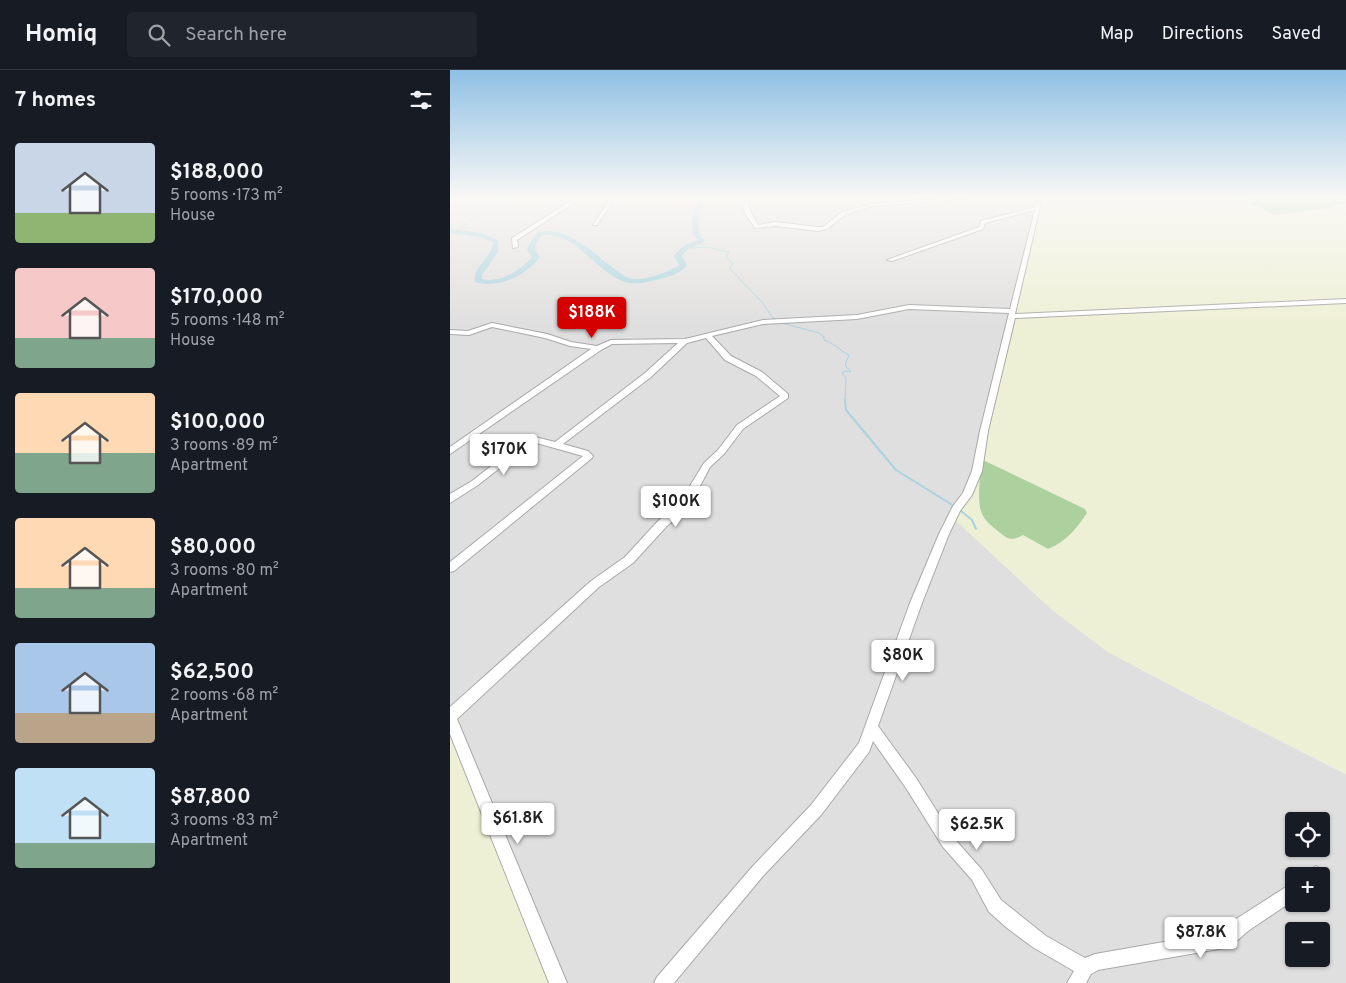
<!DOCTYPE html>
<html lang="en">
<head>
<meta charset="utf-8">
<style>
  :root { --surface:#171b24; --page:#20242c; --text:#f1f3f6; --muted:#9ea1a6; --line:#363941; --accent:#d40000 }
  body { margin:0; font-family:Overpass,sans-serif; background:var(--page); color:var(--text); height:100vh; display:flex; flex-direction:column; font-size:19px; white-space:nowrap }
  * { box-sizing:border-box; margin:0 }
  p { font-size:16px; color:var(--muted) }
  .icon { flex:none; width:28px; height:28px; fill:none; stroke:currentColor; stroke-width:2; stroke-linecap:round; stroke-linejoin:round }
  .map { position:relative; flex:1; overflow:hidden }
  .side { display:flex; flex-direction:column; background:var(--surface); width:450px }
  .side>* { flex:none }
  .controls { position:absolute; left:835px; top:742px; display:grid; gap:10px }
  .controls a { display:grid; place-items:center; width:45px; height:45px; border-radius:5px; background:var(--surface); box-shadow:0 1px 4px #0004; font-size:25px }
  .price { position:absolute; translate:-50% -42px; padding:0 11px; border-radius:5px; background:#fff; color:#222; font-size:16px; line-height:32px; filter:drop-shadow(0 1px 2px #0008) }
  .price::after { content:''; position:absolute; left:50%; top:30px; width:15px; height:11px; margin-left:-8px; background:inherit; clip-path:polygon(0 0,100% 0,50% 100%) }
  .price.selected { background:var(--accent); color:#fff }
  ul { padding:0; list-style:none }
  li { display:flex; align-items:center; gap:15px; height:125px; padding:0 15px }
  li span { display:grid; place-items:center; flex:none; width:140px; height:100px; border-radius:5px; color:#555 }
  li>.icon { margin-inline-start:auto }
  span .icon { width:60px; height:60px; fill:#fffc; stroke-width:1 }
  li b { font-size:21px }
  h2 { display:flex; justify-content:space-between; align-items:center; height:60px; padding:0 15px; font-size:21px }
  header { display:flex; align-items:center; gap:30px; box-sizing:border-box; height:70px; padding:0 25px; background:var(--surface); border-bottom:1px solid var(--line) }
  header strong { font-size:24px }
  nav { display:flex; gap:28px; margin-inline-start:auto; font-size:18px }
  .search { width:350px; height:45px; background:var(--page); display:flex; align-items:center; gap:12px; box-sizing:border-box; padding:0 18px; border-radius:5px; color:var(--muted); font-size:19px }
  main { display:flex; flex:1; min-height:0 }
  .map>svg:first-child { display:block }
  .residential { fill:#e0dfdf; fill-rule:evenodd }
  .farmland { fill:#eef0d5 }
  .forest { fill:#add19e }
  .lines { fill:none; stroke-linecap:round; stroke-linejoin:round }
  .stream-far1 { stroke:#aad3df; stroke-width:1 }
  .stream { stroke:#aad3df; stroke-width:2 }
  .river { fill:#aad3df; fill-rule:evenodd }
  .minor-casing { stroke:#a9a9a9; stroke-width:2 }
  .minor { fill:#fff; fill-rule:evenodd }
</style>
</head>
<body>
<header>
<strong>Homiq</strong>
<div class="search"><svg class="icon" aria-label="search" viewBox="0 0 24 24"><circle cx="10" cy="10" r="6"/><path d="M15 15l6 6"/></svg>Search here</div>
<nav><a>Map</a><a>Directions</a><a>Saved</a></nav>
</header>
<main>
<section class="side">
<h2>7 homes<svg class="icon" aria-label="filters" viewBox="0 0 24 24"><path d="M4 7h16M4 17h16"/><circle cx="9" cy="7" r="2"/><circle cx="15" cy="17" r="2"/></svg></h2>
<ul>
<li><span style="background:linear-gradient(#c9d6e8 70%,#8fb573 0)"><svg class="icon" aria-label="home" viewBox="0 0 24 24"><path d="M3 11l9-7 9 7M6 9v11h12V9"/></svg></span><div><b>$188,000</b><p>5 rooms · 173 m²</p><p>House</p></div></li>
<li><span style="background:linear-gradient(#f6c9c9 70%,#7fa58c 0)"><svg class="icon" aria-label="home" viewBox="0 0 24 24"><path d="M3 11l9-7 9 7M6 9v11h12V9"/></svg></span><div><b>$170,000</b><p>5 rooms · 148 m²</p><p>House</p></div></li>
<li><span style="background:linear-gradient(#ffd9b3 60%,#7fa58c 0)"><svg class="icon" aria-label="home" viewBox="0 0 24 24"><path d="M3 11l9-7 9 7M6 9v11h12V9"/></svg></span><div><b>$100,000</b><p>3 rooms · 89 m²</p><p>Apartment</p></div></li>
<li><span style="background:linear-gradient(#ffd9b3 70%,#7fa58c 0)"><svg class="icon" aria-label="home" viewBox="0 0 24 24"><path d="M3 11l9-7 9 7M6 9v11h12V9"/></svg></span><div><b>$80,000</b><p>3 rooms · 80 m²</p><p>Apartment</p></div></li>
<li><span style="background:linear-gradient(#a9c7e8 70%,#b9a48a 0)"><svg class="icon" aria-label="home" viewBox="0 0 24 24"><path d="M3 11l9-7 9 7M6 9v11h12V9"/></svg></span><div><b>$62,500</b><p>2 rooms · 68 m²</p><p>Apartment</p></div></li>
<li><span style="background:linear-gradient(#bfe0f5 75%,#7fa58c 0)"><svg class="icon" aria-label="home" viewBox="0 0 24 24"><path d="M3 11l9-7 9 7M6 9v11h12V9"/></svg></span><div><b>$87,800</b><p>3 rooms · 83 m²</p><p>Apartment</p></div></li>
</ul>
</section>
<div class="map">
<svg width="896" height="913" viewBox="0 0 896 913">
  <rect width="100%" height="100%" fill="#f2efe9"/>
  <path class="residential" d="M0,128h590l-57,262 -29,58 97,91 57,43 87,46 151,76v209h-784l-112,-271zM844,751h27v28h-27zM844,806h27v28h-27zM844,861h27v28h-27z"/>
  <g class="farmland">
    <polygon points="590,128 790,128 825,145 878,138 896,133 896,704 745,628 658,582 601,539 503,448 530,400 530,416 564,470 573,465 637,443 635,439 533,390 536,361"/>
    <polygon points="0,642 112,913 0,913"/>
  </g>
  <g class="forest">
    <polygon points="790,128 896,128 896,133 878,138 825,145"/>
    <path d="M533,390l102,49 2,4c-10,15 -21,29 -39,36l-25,-14c-11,6 -14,5 -24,-3 -7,-6 -15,-11 -18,-21 -4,-10 -1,-40 2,-51z"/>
  </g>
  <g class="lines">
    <g class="stream-far1">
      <polyline points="8,162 24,147 61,128"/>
      <polyline points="239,175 242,178 257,177 279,182 276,187 283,193 280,199 312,232 322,247 328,250"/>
      <path d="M332,253l37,10 5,4v3c10,3 15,10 25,15l-4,10 6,7 -6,-1 -3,2 4,5 -1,23"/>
    </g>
    <g class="stream">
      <polyline points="395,330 396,340 446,400 504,436"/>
      <polyline points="511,441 522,450 526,459"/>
    </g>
    <path class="river" d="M251,128h6c-8,11 -9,23 -8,36l6,7c-8,6 -18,5 -23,15l5,9c-7,9 -17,11 -27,14 -11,3 -24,6 -35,3 -29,-9 -49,-51 -83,-47l-6,8 -1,7 5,7c-15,19 -41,32 -65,25 -3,-16 18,-24 18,-40l-13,-5 -30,-4v-4l31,4 17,7v12l-16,23v4c18,5 39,-9 50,-22l-5,-7 3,-7 8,-11c29,-6 53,19 74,35 5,4 11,9 17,11 14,4 35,-5 48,-11l2,-2 -5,-9c7,-11 13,-11 24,-16l-5,-5c-2,-14 -1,-26 8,-37z"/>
    <g class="minor-casing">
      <g id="minor">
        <polygon points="21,128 25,128 25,129 21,130"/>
        <polygon points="115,128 121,128 127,131 67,170 68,177 63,178 62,168 121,131"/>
        <polygon points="161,128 165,128 147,155 143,155"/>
        <polygon points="292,128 296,128 301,143 308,155 326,152 368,157 373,157 392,142 422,134 503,128 523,128 422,136 396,144 377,159 368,161 326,156 305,158 295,143"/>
        <polygon points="588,128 592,128 565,244 896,229 896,233 565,248 538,361 532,401 522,425 510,441 499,464 472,533 428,656 466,708 503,767 532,800 551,830 596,866 635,888 645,884 771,862 786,849 844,812 844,830 798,861 781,876 775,878 648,900 641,904 636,913 617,913 624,901 584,878 557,858 539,842 522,810 493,777 456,718 423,671 419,682 371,745 313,806 224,913 204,913 207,907 303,796 361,735 409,673 460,533 489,464 503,436 513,423 522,401 530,361 559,243 459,239 407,249 313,254 262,266 281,286 312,302 338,324 338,328 293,359 274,384 260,397 250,416 253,423 251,425 216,457 183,493 149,517 7,649 117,913 99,913 0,664 0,637 141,511 175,487 208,451 243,422 240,416 254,393 268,380 287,355 330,326 306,306 275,290 256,268 237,273 201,307 113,374 138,381 143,386 142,388 4,501 0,502 0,492 133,386 83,372 28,415 0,433 0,424 22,411 78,367 81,366 105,372 195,303 228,273 162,274 151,280 0,384 0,377 141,279 120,276 95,268 42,257 19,265 0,264 0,260 18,261 42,253 97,264 121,272 147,276 161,270 235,269 313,250 407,245 459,235 560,239 585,140 535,153 533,159 442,191 437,190 529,157 531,151 585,137"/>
        <polygon points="866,796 871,799 874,804 871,809 871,806 855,806 858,801"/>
      </g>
    </g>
    <use href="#minor" class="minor"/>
  </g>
  <linearGradient id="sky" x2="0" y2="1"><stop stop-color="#8fc0e4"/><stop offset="0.5" stop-color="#f9f8f5"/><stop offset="1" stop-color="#f9f8f5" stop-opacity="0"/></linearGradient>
  <rect width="896" height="256" fill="url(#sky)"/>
</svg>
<div class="controls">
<a><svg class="icon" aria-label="locate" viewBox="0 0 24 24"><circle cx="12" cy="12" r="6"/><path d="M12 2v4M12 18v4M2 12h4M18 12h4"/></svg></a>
<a>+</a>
<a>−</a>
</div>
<b class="price selected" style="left:142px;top:269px">$188K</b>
<b class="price" style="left:54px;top:406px">$170K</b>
<b class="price" style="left:226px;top:458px">$100K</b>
<b class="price" style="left:453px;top:612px">$80K</b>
<b class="price" style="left:68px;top:775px">$61.8K</b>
<b class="price" style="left:527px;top:781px">$62.5K</b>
<b class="price" style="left:751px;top:889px">$87.8K</b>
</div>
</main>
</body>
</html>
